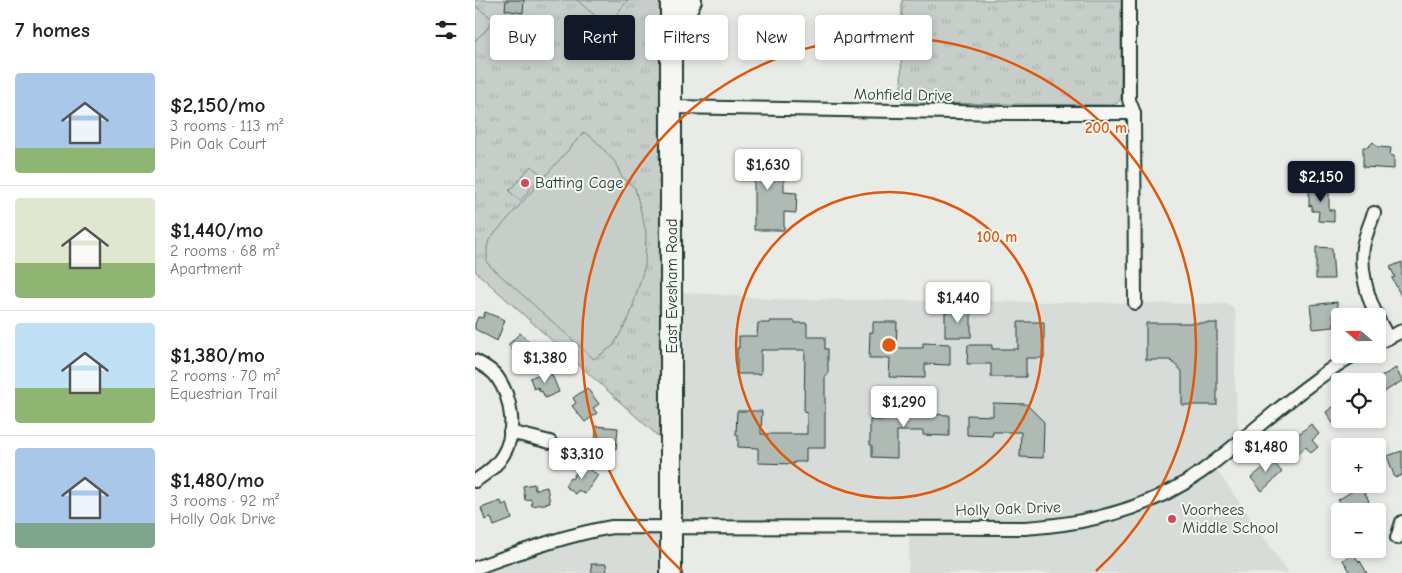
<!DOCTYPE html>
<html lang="en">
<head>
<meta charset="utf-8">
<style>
  :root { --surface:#fff; --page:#f2f2f2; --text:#202124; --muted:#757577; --line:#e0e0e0; --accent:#111827 }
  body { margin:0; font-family:"Comic Neue",sans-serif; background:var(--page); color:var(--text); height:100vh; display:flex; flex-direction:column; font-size:19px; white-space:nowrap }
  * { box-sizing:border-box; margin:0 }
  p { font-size:16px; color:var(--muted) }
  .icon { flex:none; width:28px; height:28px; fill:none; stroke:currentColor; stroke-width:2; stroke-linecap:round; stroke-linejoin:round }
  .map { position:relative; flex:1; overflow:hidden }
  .panel { display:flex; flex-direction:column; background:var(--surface); width:475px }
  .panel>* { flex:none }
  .top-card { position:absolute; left:15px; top:15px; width:475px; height:45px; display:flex; gap:10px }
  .needle { width:32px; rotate:290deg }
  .tools { position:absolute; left:856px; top:308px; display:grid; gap:10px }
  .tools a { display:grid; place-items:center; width:55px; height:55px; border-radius:5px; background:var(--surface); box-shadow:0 2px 8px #0003; font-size:25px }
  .price { position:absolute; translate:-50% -42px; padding:0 11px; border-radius:5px; background:#fff; color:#222; font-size:16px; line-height:32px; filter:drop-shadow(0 1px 2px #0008) }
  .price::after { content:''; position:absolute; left:50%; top:30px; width:15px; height:11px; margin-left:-8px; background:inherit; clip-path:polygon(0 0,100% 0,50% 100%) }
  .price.current { background:var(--accent); color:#fff }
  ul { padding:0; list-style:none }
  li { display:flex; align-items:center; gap:15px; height:125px; padding:0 15px }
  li+li { border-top:1px solid var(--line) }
  li span { display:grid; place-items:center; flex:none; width:140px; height:100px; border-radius:5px; color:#555 }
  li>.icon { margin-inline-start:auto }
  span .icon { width:60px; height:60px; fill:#fffc; stroke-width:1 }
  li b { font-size:21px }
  h2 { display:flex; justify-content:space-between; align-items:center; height:60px; padding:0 15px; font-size:21px }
  .chip { padding:0 18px; border-radius:5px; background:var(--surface); box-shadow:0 2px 8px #0003; font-size:18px; line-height:45px }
  .chip.current { background:var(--accent); color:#fff }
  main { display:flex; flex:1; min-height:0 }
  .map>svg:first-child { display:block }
  .built { fill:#d8dcd8 }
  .grass { fill:url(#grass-tufts); stroke:#73867e }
  .pitch { fill:#c7cec9; stroke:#73867e }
  .building { fill:#b0bab5; stroke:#1f3d34 }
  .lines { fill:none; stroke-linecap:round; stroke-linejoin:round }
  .street-casing { stroke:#1f3d34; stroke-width:16 }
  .primary-casing { stroke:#1f3d34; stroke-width:24 }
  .street { stroke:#f6f6f2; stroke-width:12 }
  .primary { stroke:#f6f6f2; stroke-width:20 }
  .ring { fill:none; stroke:#de580e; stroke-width:2.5 }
  .poi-dot { fill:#d1495b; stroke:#f6f6f2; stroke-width:2 }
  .labels { text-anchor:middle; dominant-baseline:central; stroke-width:4; stroke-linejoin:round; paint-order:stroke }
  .street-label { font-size:16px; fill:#1f3d34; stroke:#f6f6f2 }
  .poi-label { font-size:16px; fill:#1f3d34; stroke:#f6f6f2; text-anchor:start }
  .centre { fill:#de580e; stroke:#f6f6f2; stroke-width:2.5 }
  .ring-label { font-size:15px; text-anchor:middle; font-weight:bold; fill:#de580e; stroke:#f6f6f2; stroke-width:4; stroke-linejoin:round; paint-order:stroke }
</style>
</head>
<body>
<main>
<section class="panel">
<h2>7 homes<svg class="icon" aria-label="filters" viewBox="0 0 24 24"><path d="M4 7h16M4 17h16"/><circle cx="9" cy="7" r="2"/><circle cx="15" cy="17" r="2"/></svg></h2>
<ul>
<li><span style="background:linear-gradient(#a9c7e8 75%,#8fb573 0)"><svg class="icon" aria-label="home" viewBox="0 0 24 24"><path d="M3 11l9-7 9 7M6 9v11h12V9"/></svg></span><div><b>$2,150/mo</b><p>3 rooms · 113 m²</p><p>Pin Oak Court</p></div></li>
<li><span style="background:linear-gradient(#dfe7d0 65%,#8fb573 0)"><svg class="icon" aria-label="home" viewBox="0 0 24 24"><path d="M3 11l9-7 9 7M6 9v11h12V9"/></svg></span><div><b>$1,440/mo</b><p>2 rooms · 68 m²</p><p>Apartment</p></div></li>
<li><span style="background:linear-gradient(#bfe0f5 65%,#8fb573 0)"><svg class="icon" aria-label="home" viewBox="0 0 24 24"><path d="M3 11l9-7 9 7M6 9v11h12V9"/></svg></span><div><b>$1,380/mo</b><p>2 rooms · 70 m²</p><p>Equestrian Trail</p></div></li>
<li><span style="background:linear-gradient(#a9c7e8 75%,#7fa58c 0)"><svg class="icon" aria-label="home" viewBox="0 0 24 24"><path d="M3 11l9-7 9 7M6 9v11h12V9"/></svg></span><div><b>$1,480/mo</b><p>3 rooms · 92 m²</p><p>Holly Oak Drive</p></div></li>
</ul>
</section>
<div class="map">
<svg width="927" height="573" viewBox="0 0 927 573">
  <defs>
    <pattern id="grass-tufts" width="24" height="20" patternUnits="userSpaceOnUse" patternTransform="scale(1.25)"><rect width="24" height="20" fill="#c7cec9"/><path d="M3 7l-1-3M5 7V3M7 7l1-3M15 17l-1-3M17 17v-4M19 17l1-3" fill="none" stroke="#aab2ad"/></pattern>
  </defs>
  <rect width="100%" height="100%" fill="#e9ebe7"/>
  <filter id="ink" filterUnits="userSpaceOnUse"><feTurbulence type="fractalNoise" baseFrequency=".02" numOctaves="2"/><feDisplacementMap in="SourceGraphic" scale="10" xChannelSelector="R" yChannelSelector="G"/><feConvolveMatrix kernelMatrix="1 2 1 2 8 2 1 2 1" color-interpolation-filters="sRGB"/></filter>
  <g filter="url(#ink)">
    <polygon class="built" points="197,291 297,299 753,304 759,309 761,316 760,380 764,440 737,463 814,573 433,573 435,527 196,526 196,573 0,573 113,531 196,526"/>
    <g class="grass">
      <polygon points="0,0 196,0 196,448 0,271"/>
      <path d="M427,0h219v97c-2,6 -4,7 -10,8l-204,-2 -6,-4z"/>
    </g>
    <g class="pitch">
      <polygon points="102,0 153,0 132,26"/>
      <polygon points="0,6 18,19 12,29 0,41"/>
      <polygon points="109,132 121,141 130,151 140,162 146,176 160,188 171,232 170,265 155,316 138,346 119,359 12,263 12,247 14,240"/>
      <polygon points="56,166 67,175 45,201 34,191"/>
    </g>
    <g class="building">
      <polygon points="31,0 49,0 48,13 30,10"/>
      <polygon points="898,142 903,147 916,148 915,155 919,156 919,169 888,167 888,147 893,147"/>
      <polygon points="265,156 309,156 309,192 322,193 321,213 309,212 309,230 279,230 279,180 265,180"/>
      <polygon points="834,187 854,187 854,210 859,210 859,222 843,221 844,211 837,211 837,205 834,206"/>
      <polygon points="841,247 857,248 859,279 841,279"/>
      <polygon points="927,262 927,298 917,278 920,277 915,267"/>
      <polygon points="862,302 863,313 858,313 859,327 838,329 835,305"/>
      <polygon points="10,312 30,320 22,341 0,329 0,324 3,317 8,318"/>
      <rect x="470" y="312" width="26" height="25"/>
      <polygon points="295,321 320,321 320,323 332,323 332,337 350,337 350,349 353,349 353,375 350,375 350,448 331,448 331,462 319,462 319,464 283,463 283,448 263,447 263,435 261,435 262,411 287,411 286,434 332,434 332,413 329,412 330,350 286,350 286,374 262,374 262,348 264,348 264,336 282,336 283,323 295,323"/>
      <polygon points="398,322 422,322 421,348 448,348 448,343 475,344 475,365 450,364 450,378 414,377 415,358 394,358 395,332 398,332"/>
      <polygon points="543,322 569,322 569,358 551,358 551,377 516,377 516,364 492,364 493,345 517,345 517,349 543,349"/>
      <polygon points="671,323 742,323 742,405 707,405 707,371 695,360 671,360"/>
      <polygon points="45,333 64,351 48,366 41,359 43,356 33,345"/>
      <polygon points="921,368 927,381 902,396 902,379"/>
      <polygon points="75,370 84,392 70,398 67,391 65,392 63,387 59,389 55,378"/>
      <polygon points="112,388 124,404 118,408 122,413 110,422 97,406 101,403 98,398"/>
      <polygon points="865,402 865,422 859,425 851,412"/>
      <polygon points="518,403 551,404 569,422 568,458 545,457 546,432 518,432 517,436 492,435 492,415 518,416"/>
      <polygon points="414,406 451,406 451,414 474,415 474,436 448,435 448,431 422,431 422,458 397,457 397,445 395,445 395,420 414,420"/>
      <polygon points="836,424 844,434 837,440 843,447 836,453 831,447 819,457 809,446"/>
      <polygon points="121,426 143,428 141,449 136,448 135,455 120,453"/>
      <polygon points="927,451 927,475 920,478 912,456"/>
      <polygon points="790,453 807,472 787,491 776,478 789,467 782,460"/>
      <polygon points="108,465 123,475 110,494 103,490 101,494 90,486 95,478 97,479 103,469 105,470"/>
      <polygon points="59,484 60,490 72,487 75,503 57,506 56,499 50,500 48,486"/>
      <polygon points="886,486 894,501 882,511 870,511 863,500"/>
      <polygon points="26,501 27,505 32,503 37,519 19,526 16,518 10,520 6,508"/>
      <polygon points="878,553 884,562 885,561 892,573 876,573 868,560"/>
      <polygon points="116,564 131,564 132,573 117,573"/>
    </g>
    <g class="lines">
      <g class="street-casing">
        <g id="street">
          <polyline points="654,0 654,100 659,113 660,303"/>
          <polyline points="196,107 535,113 659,113"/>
          <path d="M899,213c-4,11 -9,23 -11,34 -3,22 4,50 14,69"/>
          <polyline points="902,317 913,338"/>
          <polyline points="902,343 927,331"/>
          <path d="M0,361c8,4 17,9 22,16 15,21 20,55 6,78 -6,11 -17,19 -28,26"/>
          <polyline points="35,432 75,442"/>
          <polyline points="922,538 927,522"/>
          <path d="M0,568c45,-16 90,-33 137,-41l413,1c62,-4 125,-19 176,-56 37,-27 71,-59 107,-86 16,-12 31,-24 48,-32"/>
        </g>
      </g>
      <g class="primary-casing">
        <g id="primary">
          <polyline points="196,0 196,573"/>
          <polyline points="209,39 210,12 216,0"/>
        </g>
      </g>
      <use href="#street" class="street"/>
      <use href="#primary" class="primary"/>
    </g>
  </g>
  <g class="ring">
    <circle cx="414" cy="345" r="153"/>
    <path d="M207 571A307 307 0 1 1 621 571"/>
  </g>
  <g class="poi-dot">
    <circle cx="50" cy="183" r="5"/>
    <circle cx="697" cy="519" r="5"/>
  </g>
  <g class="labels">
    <g class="street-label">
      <text transform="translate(428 95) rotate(1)">Mohfield Drive</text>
      <text transform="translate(197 286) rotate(-90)">East Evesham Road</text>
      <text transform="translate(533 509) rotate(-2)">Holly Oak Drive</text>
    </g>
    <g class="poi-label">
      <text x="60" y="183">Batting Cage</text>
      <text x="707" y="510">Voorhees<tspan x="707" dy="18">Middle School</tspan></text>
    </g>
  </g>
  <circle cx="414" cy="345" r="8" class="centre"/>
  <g class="ring-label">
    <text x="631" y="133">200 m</text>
    <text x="522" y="242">100 m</text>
  </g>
</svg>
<div class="tools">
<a><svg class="needle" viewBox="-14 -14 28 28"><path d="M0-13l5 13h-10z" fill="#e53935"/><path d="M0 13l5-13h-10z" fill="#757577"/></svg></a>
<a><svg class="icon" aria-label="locate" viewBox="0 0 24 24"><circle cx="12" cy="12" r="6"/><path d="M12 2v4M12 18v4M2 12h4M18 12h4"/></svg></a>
<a>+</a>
<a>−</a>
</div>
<b class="price" style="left:293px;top:191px">$1,630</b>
<b class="price current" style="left:846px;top:203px">$2,150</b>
<b class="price" style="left:483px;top:324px">$1,440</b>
<b class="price" style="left:70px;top:384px">$1,380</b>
<b class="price" style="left:429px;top:428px">$1,290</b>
<b class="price" style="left:791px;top:473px">$1,480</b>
<b class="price" style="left:107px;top:480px">$3,310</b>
<div class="top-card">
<a class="chip">Buy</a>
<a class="chip current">Rent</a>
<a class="chip">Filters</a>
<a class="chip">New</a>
<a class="chip">Apartment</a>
</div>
</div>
</main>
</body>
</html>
